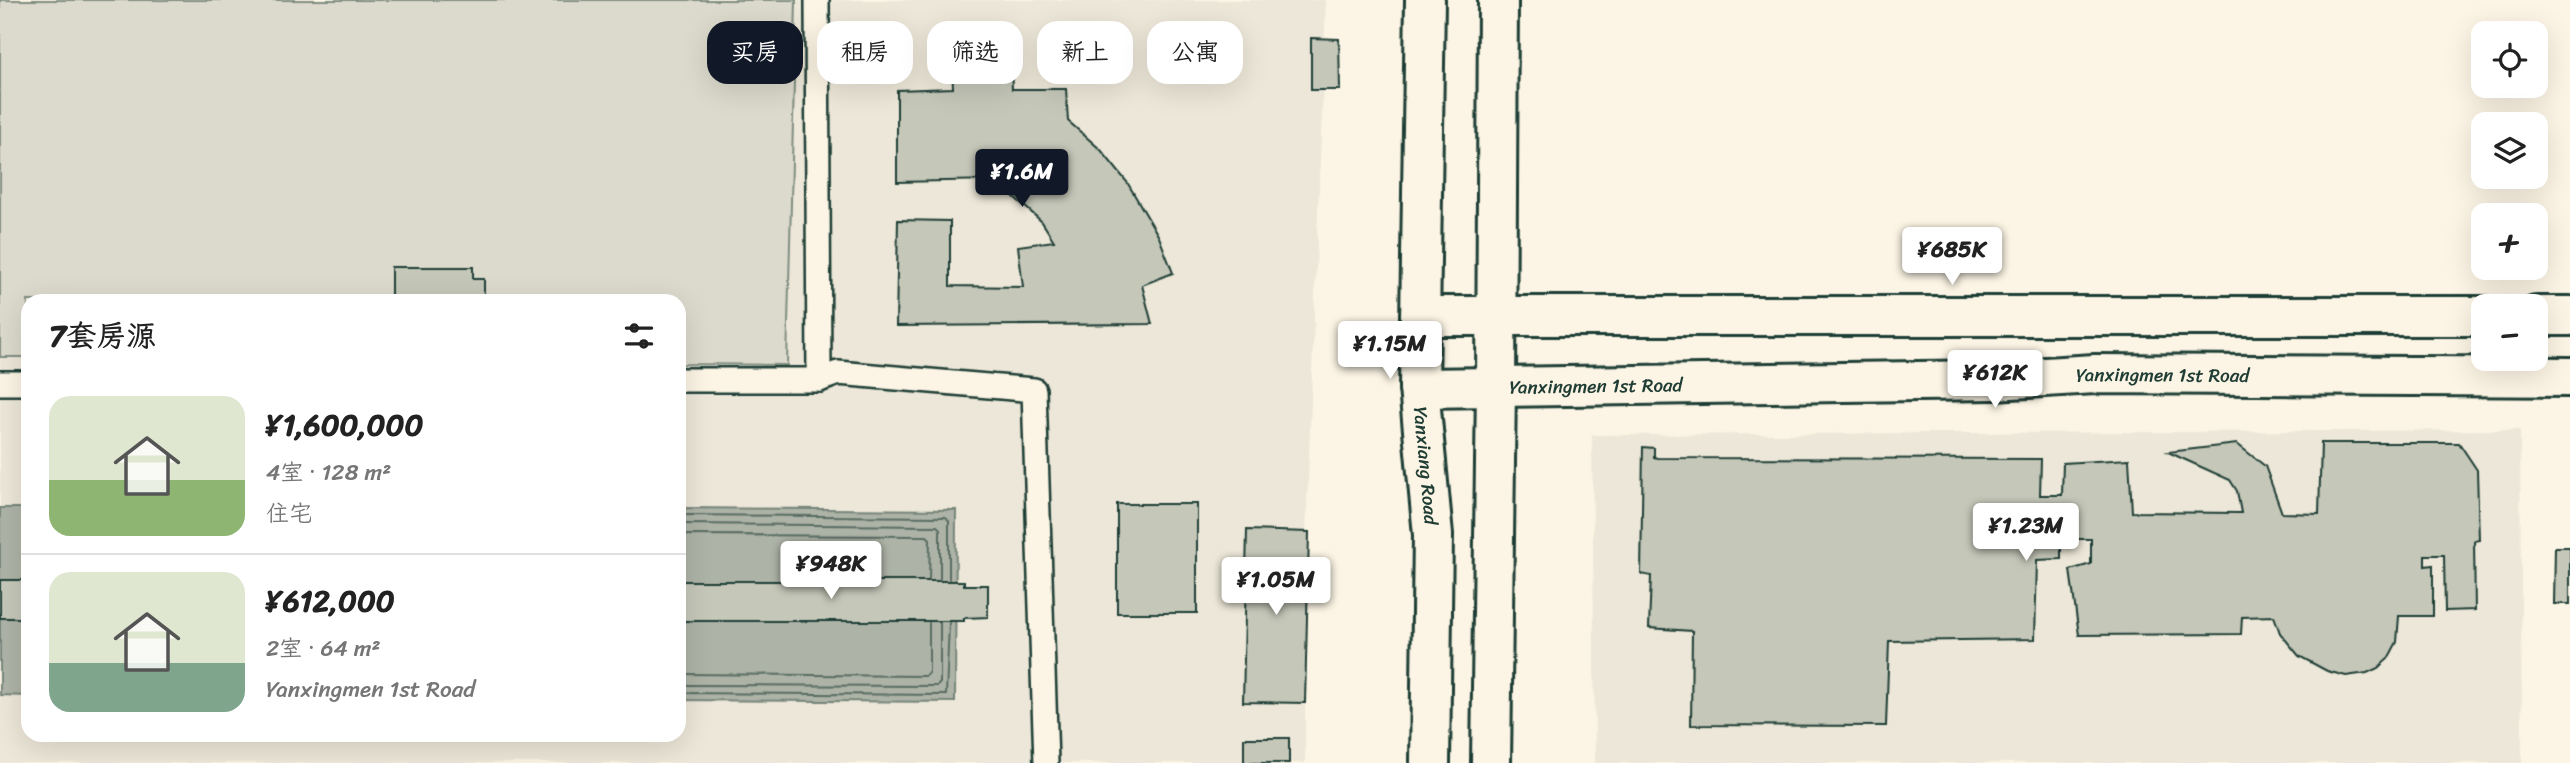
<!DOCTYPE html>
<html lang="zh">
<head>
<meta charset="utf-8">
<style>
  :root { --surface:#fff; --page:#f6f6f6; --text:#222; --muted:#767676; --line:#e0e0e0; --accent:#111827 }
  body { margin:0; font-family:Sriracha,"LXGW WenKai TC",sans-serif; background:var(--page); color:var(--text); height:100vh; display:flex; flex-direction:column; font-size:26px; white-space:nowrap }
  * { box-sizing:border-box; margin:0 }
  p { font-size:23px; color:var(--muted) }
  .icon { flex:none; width:38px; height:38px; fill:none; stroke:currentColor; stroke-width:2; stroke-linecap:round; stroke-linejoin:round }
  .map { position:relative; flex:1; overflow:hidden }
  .details { position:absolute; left:21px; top:294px; width:665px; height:448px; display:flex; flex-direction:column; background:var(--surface); border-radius:21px; box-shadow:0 7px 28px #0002 }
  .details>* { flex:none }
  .hud { position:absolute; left:707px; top:21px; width:665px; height:63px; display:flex; gap:14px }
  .controls { position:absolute; left:2471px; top:21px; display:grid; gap:14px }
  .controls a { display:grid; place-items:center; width:77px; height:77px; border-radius:14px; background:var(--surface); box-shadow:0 7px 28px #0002; font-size:35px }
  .price { position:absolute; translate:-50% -60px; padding:0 16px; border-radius:7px; background:#fff; color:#222; font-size:23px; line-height:46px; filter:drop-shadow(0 2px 4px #0008) }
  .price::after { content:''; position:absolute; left:50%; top:42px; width:21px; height:16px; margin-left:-10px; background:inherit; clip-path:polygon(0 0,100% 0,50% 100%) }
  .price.current { background:var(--accent); color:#fff }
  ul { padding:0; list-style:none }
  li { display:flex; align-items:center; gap:21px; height:175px; padding:0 28px }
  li+li { border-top:2px solid var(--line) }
  li span { display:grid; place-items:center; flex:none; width:196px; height:140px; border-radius:21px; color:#555 }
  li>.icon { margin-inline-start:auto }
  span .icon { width:84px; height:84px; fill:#fffc; stroke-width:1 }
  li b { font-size:30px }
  h2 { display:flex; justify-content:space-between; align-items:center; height:84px; padding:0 28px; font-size:30px }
  .tag { padding:0 24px; border-radius:21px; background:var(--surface); box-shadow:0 7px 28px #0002; font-size:24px; line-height:63px }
  .tag.current { background:var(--accent); color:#fff }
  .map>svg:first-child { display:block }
  .built { fill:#ece7d8; fill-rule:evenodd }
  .green { fill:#dcdacc; stroke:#7e8c80; stroke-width:2 }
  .water { fill:#aeb3a7; stroke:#758479; stroke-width:2 }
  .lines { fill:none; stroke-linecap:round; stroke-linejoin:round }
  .shore { stroke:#586c62; stroke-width:2 }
  .building { fill:#c5c7b9; stroke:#1f3d34; stroke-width:2 }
  .lane-casing { stroke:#1f3d34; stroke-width:28 }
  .secondary-casing { stroke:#1f3d34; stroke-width:44 }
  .lane { stroke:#fcf5e5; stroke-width:23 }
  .secondary { stroke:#fcf5e5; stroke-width:38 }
  .labels { text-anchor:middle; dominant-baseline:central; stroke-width:5; stroke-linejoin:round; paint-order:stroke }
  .street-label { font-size:19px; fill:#1f3d34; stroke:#fcf5e5 }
</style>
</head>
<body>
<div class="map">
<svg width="2570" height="763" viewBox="0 0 2570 763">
  <rect width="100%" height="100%" fill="#fcf5e5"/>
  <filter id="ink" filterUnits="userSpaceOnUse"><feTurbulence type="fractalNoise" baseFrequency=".0143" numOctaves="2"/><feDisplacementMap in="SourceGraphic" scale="14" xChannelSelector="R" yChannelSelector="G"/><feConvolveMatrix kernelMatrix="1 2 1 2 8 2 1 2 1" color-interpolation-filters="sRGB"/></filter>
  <g filter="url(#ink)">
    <g class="built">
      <path d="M0,0h1326l-20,535 -1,228h-1305zM28,301h651v434h-651z"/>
      <polygon points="2520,430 2522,763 1595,763 1592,435"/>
    </g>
    <polygon class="green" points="0,0 796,0 787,365 679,364 679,301 28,301 28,357 0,357"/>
    <g class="water">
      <polygon points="0,508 28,508 28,696 0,695"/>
      <polygon points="679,508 956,510 955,702 679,700"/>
    </g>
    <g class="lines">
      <g class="shore">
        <polyline points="679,515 946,517 949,521 949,579"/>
        <polyline points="679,524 937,526 940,529 940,579"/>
        <polyline points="679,535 927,536 930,539 929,579"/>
        <polyline points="679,674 926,676 929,673 929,623"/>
        <polyline points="679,685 937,686 940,683 940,623"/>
        <polyline points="679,693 946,695 949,623"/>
      </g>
    </g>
    <g class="building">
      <polygon points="1311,38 1339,39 1340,90 1311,90"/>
      <polygon points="952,64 1011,64 1012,89 1066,89 1068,121 1101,150 1127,182 1159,237 1173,273 1142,285 1152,324 896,326 898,220 950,221 950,286 1023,287 1018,246 1054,241 1042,222 995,180 897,182 897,90 953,88"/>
      <polygon points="391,267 473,267 473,279 484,279 484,301 391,301"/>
      <polygon points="2321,443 2459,443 2477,470 2479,540 2474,541 2475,610 2445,611 2444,555 2425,555 2425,566 2433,565 2433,616 2399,616 2397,642 2388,659 2378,668 2367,673 2346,676 2327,671 2299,656 2280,633 2274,616 2242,617 2241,634 2079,635 2070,570 2091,564 2091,539 2061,539 2061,559 2037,560 2035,639 1889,641 1886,726 1691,725 1692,631 1649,628 1651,576 1641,574 1643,447 1654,448 1654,457 1657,458 2041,459 2040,495 2062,495 2063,463 2129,459 2132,512 2241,513 2237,491 2230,480 2168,452 2237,444 2265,466 2282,513 2319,514"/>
      <rect x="1117" y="504" width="80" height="109"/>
      <polygon points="1247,530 1309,532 1305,703 1243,702"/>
      <polygon points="2555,547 2570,547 2570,604 2554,604"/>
      <rect x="0" y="580" width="28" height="38"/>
      <polygon points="679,581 964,581 964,585 988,585 988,617 964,618 964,621 679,621"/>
      <rect x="1244" y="738" width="45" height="25"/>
    </g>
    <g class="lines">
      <g class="lane-casing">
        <g id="lane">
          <polyline points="817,0 819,380 838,373 1034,390 1046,763"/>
          <polyline points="679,380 819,380"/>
          <polyline points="0,383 28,383"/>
        </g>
      </g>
      <g class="secondary-casing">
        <g id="secondary">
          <path id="s1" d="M1425,0l-6,388 14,147 -3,228"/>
          <polyline points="1420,316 2483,316"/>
          <polyline points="2536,316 2570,316"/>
          <path id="s2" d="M1419,388l574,-8 102,-6 475,3"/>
          <polyline points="1491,763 1496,387 1498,0"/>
        </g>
      </g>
      <use href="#lane" class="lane"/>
      <use href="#secondary" class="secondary"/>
    </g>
  </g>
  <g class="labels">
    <g class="street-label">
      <text stroke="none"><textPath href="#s2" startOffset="744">Yanxingmen 1st Road</textPath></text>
      <text stroke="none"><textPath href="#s2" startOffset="177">Yanxingmen 1st Road</textPath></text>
      <text stroke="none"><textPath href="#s1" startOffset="466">Yanxiang Road</textPath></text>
    </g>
  </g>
</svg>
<div class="controls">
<a><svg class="icon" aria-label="locate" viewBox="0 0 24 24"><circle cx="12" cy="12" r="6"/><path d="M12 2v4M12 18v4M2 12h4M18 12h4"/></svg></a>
<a><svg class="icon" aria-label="layers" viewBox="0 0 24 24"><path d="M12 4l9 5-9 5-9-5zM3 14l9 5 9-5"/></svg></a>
<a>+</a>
<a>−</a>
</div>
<b class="price current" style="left:1022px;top:209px">¥1.6M</b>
<b class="price" style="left:1952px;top:287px">¥685K</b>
<b class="price" style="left:1390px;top:381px">¥1.15M</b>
<b class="price" style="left:1995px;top:410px">¥612K</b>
<b class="price" style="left:2026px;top:563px">¥1.23M</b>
<b class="price" style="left:831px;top:601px">¥948K</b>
<b class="price" style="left:1276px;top:617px">¥1.05M</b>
<div class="hud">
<a class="tag current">买房</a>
<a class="tag">租房</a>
<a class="tag">筛选</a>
<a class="tag">新上</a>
<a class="tag">公寓</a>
</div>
<section class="details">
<h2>7套房源<svg class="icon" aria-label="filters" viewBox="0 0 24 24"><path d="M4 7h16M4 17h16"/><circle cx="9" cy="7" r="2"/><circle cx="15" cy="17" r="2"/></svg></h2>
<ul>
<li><span style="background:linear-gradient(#dfe7d0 60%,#8fb573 0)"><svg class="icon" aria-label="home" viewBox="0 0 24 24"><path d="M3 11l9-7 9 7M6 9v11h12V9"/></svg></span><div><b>¥1,600,000</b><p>4室 · 128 m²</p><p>住宅</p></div></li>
<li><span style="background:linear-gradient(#dfe7d0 65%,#7fa58c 0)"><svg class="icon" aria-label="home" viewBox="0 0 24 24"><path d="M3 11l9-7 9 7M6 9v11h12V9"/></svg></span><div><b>¥612,000</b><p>2室 · 64 m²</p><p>Yanxingmen 1st Road</p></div></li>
</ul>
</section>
</div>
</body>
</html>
